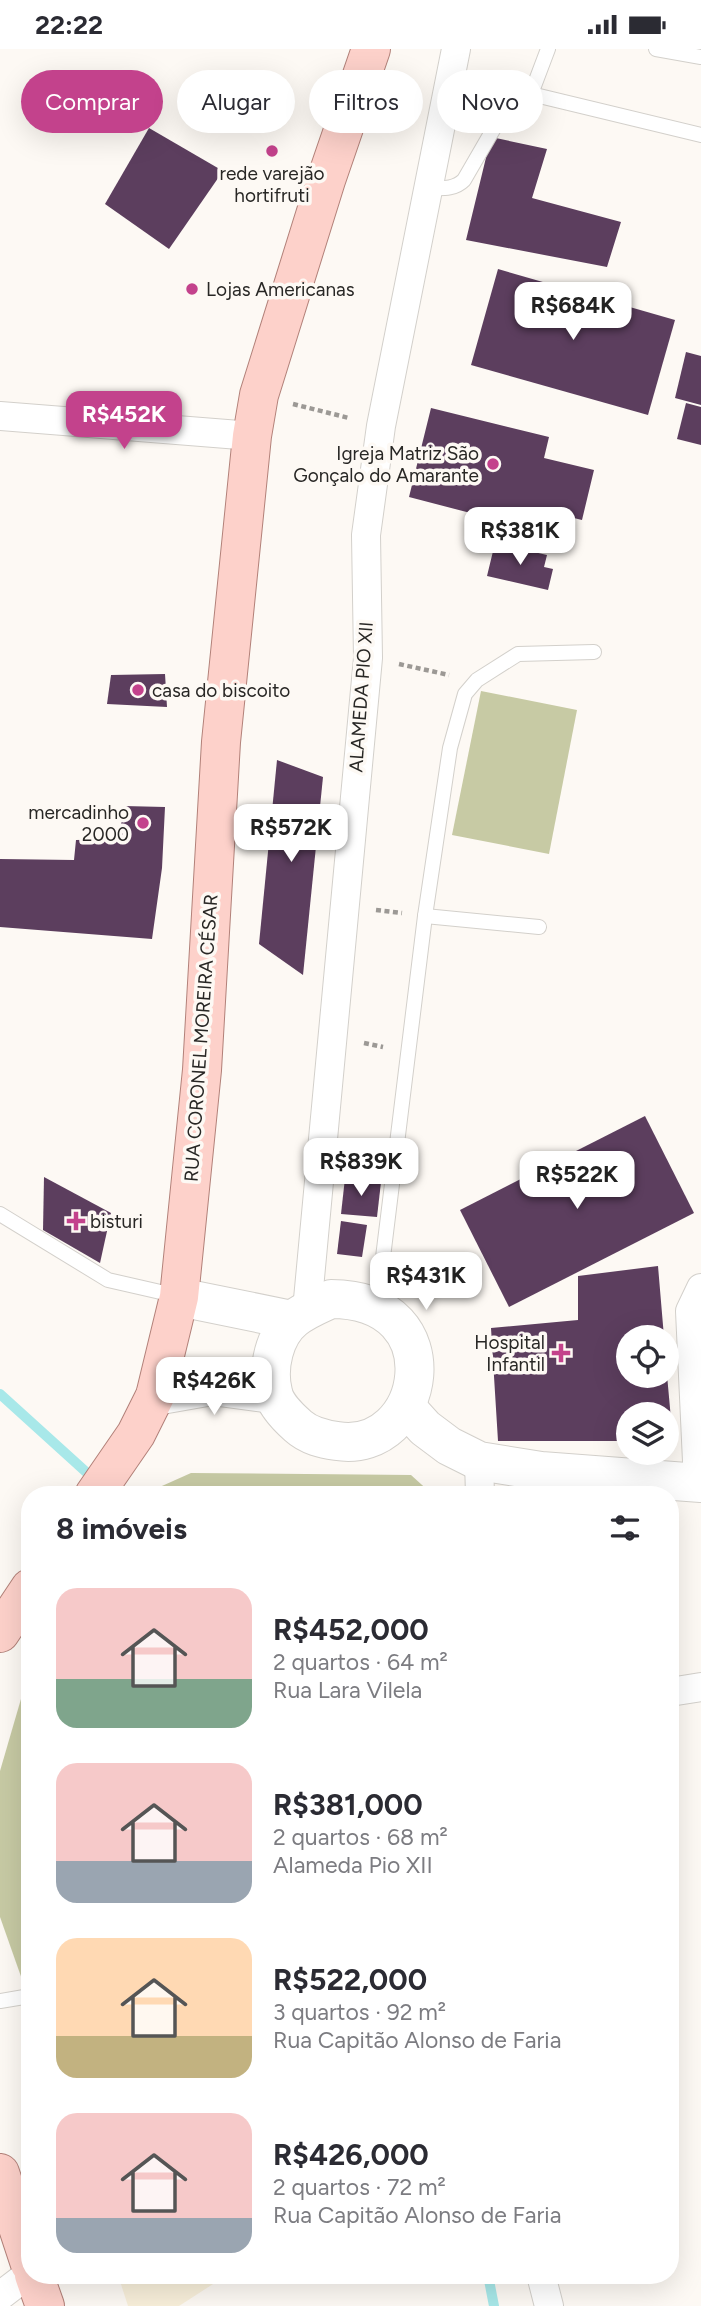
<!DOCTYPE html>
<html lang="pt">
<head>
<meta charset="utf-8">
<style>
  :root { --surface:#fff; --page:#f2f2f3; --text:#2b2b33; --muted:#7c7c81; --accent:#c3428c }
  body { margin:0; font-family:Figtree,sans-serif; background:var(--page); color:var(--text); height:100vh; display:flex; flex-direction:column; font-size:26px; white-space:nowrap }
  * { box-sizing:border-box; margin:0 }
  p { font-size:23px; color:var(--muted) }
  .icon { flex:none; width:38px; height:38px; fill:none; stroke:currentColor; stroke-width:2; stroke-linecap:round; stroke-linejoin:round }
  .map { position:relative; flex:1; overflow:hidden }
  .drawer { position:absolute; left:21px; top:1437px; width:658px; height:798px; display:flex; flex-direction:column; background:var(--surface); border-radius:28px; box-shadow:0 7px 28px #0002 }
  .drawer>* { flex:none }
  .banner { position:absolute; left:21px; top:21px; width:660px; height:63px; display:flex; gap:14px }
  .controls { position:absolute; left:616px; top:1276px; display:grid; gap:14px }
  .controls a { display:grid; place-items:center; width:63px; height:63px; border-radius:50%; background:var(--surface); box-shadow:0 7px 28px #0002; font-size:35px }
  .price { position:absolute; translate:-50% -60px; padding:0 16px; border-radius:14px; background:#fff; color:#222; font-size:23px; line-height:46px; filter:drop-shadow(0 2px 4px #0008) }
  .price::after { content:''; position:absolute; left:50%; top:42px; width:21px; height:16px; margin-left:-10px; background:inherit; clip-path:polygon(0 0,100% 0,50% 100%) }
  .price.on { background:var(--accent); color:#fff }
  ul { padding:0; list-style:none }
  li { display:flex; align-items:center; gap:21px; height:175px; padding:0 35px }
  li span { display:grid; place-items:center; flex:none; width:196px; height:140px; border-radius:21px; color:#555 }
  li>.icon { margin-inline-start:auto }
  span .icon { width:84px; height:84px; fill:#fffc; stroke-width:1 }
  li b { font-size:30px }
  h2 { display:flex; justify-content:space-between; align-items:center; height:84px; padding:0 35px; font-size:30px }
  .tag { padding:0 24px; border-radius:32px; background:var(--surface); box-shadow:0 7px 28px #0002; font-size:24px; line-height:63px }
  .tag.on { background:var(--accent); color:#fff }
  .status { display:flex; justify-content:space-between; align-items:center; height:49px; padding:0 35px; background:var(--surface); direction:ltr }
  .status svg { height:19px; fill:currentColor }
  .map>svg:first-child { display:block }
  .education { fill:#f8efda }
  .green { fill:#c7caa4 }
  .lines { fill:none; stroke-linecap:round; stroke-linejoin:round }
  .stream { stroke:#a8e8e9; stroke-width:10 }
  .building { fill:#5c3e5e }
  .lane-casing { stroke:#d3d0cb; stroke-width:16 }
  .street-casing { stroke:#d3d0cb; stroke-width:30 }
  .secondary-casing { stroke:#d3d0cb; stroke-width:40 }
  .primary-casing { stroke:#b28179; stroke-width:40 }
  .path { stroke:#9c9995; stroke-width:4.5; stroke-dasharray:5 3.5; stroke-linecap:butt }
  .lane { stroke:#fff; stroke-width:14 }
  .street { stroke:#fff; stroke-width:28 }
  .secondary { stroke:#fff; stroke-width:38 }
  .primary { stroke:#fdd1ca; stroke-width:38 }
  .poi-dot { fill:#c3428c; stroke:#fdf9f4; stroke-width:2.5 }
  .labels { text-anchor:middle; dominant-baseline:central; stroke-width:7; stroke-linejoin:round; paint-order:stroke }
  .poi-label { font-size:19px; fill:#282725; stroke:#fdf9f4; text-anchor:start }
  .street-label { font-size:19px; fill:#282725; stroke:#fdf9f4 }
</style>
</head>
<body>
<div class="status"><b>22:22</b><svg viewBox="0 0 49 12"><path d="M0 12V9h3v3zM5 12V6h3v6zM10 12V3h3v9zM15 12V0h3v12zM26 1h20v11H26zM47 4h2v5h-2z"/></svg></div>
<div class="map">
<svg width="701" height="2257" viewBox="0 0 701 2257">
  <rect width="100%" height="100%" fill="#fdf9f4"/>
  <polygon class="education" points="118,2226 227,2226 179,2257 128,2257"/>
  <g class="green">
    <polygon points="481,642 577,661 549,805 452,786"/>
    <polygon points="191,1424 411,1426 432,1445 144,1445"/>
    <polygon points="30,1619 30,1953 0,1868 0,1722"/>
  </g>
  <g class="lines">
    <g class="stream">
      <polyline points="0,1345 96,1432"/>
      <polyline points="488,2226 494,2257"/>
    </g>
  </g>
  <g class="building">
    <polygon points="149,79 223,122 169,200 105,155"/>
    <polygon points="491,88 547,100 532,149 621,173 607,218 466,191"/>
    <polygon points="498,220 675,271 648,366 471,316"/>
    <polygon points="686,303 701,307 701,356 675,349"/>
    <polygon points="686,354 701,358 701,396 677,390"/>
    <polygon points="431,359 549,388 544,409 594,421 582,471 529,458 524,478 409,448"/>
    <polygon points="495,494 547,506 544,518 553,520 548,541 487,527"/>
    <polygon points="165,625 167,658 107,655 111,626"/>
    <polygon points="277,711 323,728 303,926 259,895"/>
    <polygon points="124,757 165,758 162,819 152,890 0,878 0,810 74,811 76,791 119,790"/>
    <polygon points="645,1067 694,1164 509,1258 460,1161"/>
    <polygon points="44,1128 111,1164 100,1214 43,1181"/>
    <polygon points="345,1129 381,1133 377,1168 341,1165"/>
    <polygon points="341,1172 367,1176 362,1208 337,1205"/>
    <polygon points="658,1217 664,1288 628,1288 628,1326 667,1326 673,1392 667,1392 667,1365 628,1365 628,1392 498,1392 491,1279 578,1271 578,1227"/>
  </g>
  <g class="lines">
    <g class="lane-casing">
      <g id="lane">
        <polyline points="656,0 701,8"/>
        <polyline points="531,45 701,86"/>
        <path d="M428,139c13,0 26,2 36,-8l33,-57 34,-29 17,-45"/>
        <polyline points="425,867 539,878"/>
        <polyline points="0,1165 108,1231 178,1247"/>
        <polyline points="377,1257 425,867 450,699 465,645 477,631 518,605 594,603"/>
        <polyline points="0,1952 30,1947"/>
      </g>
    </g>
    <g class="street-casing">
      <g id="street">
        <polyline points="0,367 252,387"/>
        <polyline points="307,1261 368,609 366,486 381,377 456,0"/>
        <polyline points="479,1412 480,1446"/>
        <polyline points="698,1434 690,1262 701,1239"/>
        <polyline points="670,1643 701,1638"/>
        <polyline points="541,2226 549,2257"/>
        <polyline points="0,2247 30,2224"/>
      </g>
    </g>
    <g class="secondary-casing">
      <g id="secondary">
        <polyline points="179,1248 292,1271"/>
        <path d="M331,1250c125,0 95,156 6,142 -14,-2 -28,-5 -39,-15 -9,-8 -23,-22 -25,-34 -6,-24 1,-57 21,-73 11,-9 24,-14 37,-20z"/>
        <polyline points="155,1347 212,1337 273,1345"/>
        <polyline points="406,1358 425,1379 449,1397 479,1412 541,1422 701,1434"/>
      </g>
    </g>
    <g class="primary-casing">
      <g id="primary">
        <polyline points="94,1446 136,1385 155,1347 179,1248 202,1021 221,693 252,387 259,346 326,131 371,0"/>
        <polyline points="0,1584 30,1539"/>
        <polyline points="0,2124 30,2215"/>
        <polyline points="34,2226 45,2257"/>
      </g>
    </g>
    <g class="path">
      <polyline points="293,355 349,369"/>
      <polyline points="399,615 449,626"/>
      <polyline points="376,861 402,864"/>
      <polyline points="364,994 383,998"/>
    </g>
    <use href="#lane" class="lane"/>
    <use href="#street" class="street"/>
    <use href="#secondary" class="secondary"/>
    <use href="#primary" class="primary"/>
  </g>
  <g class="poi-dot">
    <circle cx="272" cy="102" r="7"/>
    <circle cx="192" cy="240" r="7"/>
    <circle cx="493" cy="415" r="7"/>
    <circle cx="138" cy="641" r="7"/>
    <circle cx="143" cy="774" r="7"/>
    <path d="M72.5 1161.5h7v7h7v7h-7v7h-7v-7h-7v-7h7z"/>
    <path d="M557.5 1293.5h7v7h7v7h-7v7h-7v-7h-7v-7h7z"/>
  </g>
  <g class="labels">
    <g class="poi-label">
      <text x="272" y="124" text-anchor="middle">rede varejão<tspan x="272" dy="22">hortifruti</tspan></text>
      <text x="206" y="240">Lojas Americanas</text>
      <text x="479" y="404" text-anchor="end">Igreja Matriz São<tspan x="479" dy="22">Gonçalo do Amarante</tspan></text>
      <text x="152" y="641">casa do biscoito</text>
      <text x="129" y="763" text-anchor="end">mercadinho<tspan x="129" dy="22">2000</tspan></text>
      <text x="90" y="1172">bisturi</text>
      <text x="545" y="1293" text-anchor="end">Hospital<tspan x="545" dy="22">Infantil</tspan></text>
    </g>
    <g class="street-label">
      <text transform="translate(361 648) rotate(-86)">ALAMEDA PIO XII</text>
      <text transform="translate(201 989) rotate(-86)">RUA CORONEL MOREIRA CÉSAR</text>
    </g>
  </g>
</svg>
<div class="controls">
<a><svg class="icon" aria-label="locate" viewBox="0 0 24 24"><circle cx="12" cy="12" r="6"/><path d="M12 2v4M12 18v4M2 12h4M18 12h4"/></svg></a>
<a><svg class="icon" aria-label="layers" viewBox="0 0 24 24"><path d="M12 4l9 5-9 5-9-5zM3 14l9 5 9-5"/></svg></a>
</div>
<b class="price" style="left:573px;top:293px">R$684K</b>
<b class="price on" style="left:124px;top:402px">R$452K</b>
<b class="price" style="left:520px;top:518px">R$381K</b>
<b class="price" style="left:291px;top:815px">R$572K</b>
<b class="price" style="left:361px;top:1149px">R$839K</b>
<b class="price" style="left:577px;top:1162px">R$522K</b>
<b class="price" style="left:426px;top:1263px">R$431K</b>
<b class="price" style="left:214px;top:1368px">R$426K</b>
<div class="banner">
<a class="tag on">Comprar</a>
<a class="tag">Alugar</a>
<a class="tag">Filtros</a>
<a class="tag">Novo</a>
</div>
<section class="drawer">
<h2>8 imóveis<svg class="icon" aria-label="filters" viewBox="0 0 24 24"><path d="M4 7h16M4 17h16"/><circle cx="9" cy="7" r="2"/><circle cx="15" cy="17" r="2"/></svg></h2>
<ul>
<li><span style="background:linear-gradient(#f6c9c9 65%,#7fa58c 0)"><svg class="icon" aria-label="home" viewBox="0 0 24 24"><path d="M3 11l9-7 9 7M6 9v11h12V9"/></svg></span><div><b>R$452,000</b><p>2 quartos · 64 m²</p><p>Rua Lara Vilela</p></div></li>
<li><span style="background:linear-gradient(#f6c9c9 70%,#9aa5b1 0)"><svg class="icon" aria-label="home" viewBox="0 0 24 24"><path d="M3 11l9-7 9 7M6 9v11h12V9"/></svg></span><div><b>R$381,000</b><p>2 quartos · 68 m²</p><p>Alameda Pio XII</p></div></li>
<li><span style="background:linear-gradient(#ffd9b3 70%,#c2b280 0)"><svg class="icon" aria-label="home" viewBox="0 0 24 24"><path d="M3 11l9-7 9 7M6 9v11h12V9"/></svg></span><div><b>R$522,000</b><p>3 quartos · 92 m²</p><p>Rua Capitão Alonso de Faria</p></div></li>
<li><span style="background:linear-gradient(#f6c9c9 75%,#9aa5b1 0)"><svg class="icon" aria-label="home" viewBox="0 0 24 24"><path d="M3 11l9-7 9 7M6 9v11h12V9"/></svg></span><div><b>R$426,000</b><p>2 quartos · 72 m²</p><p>Rua Capitão Alonso de Faria</p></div></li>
</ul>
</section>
</div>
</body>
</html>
